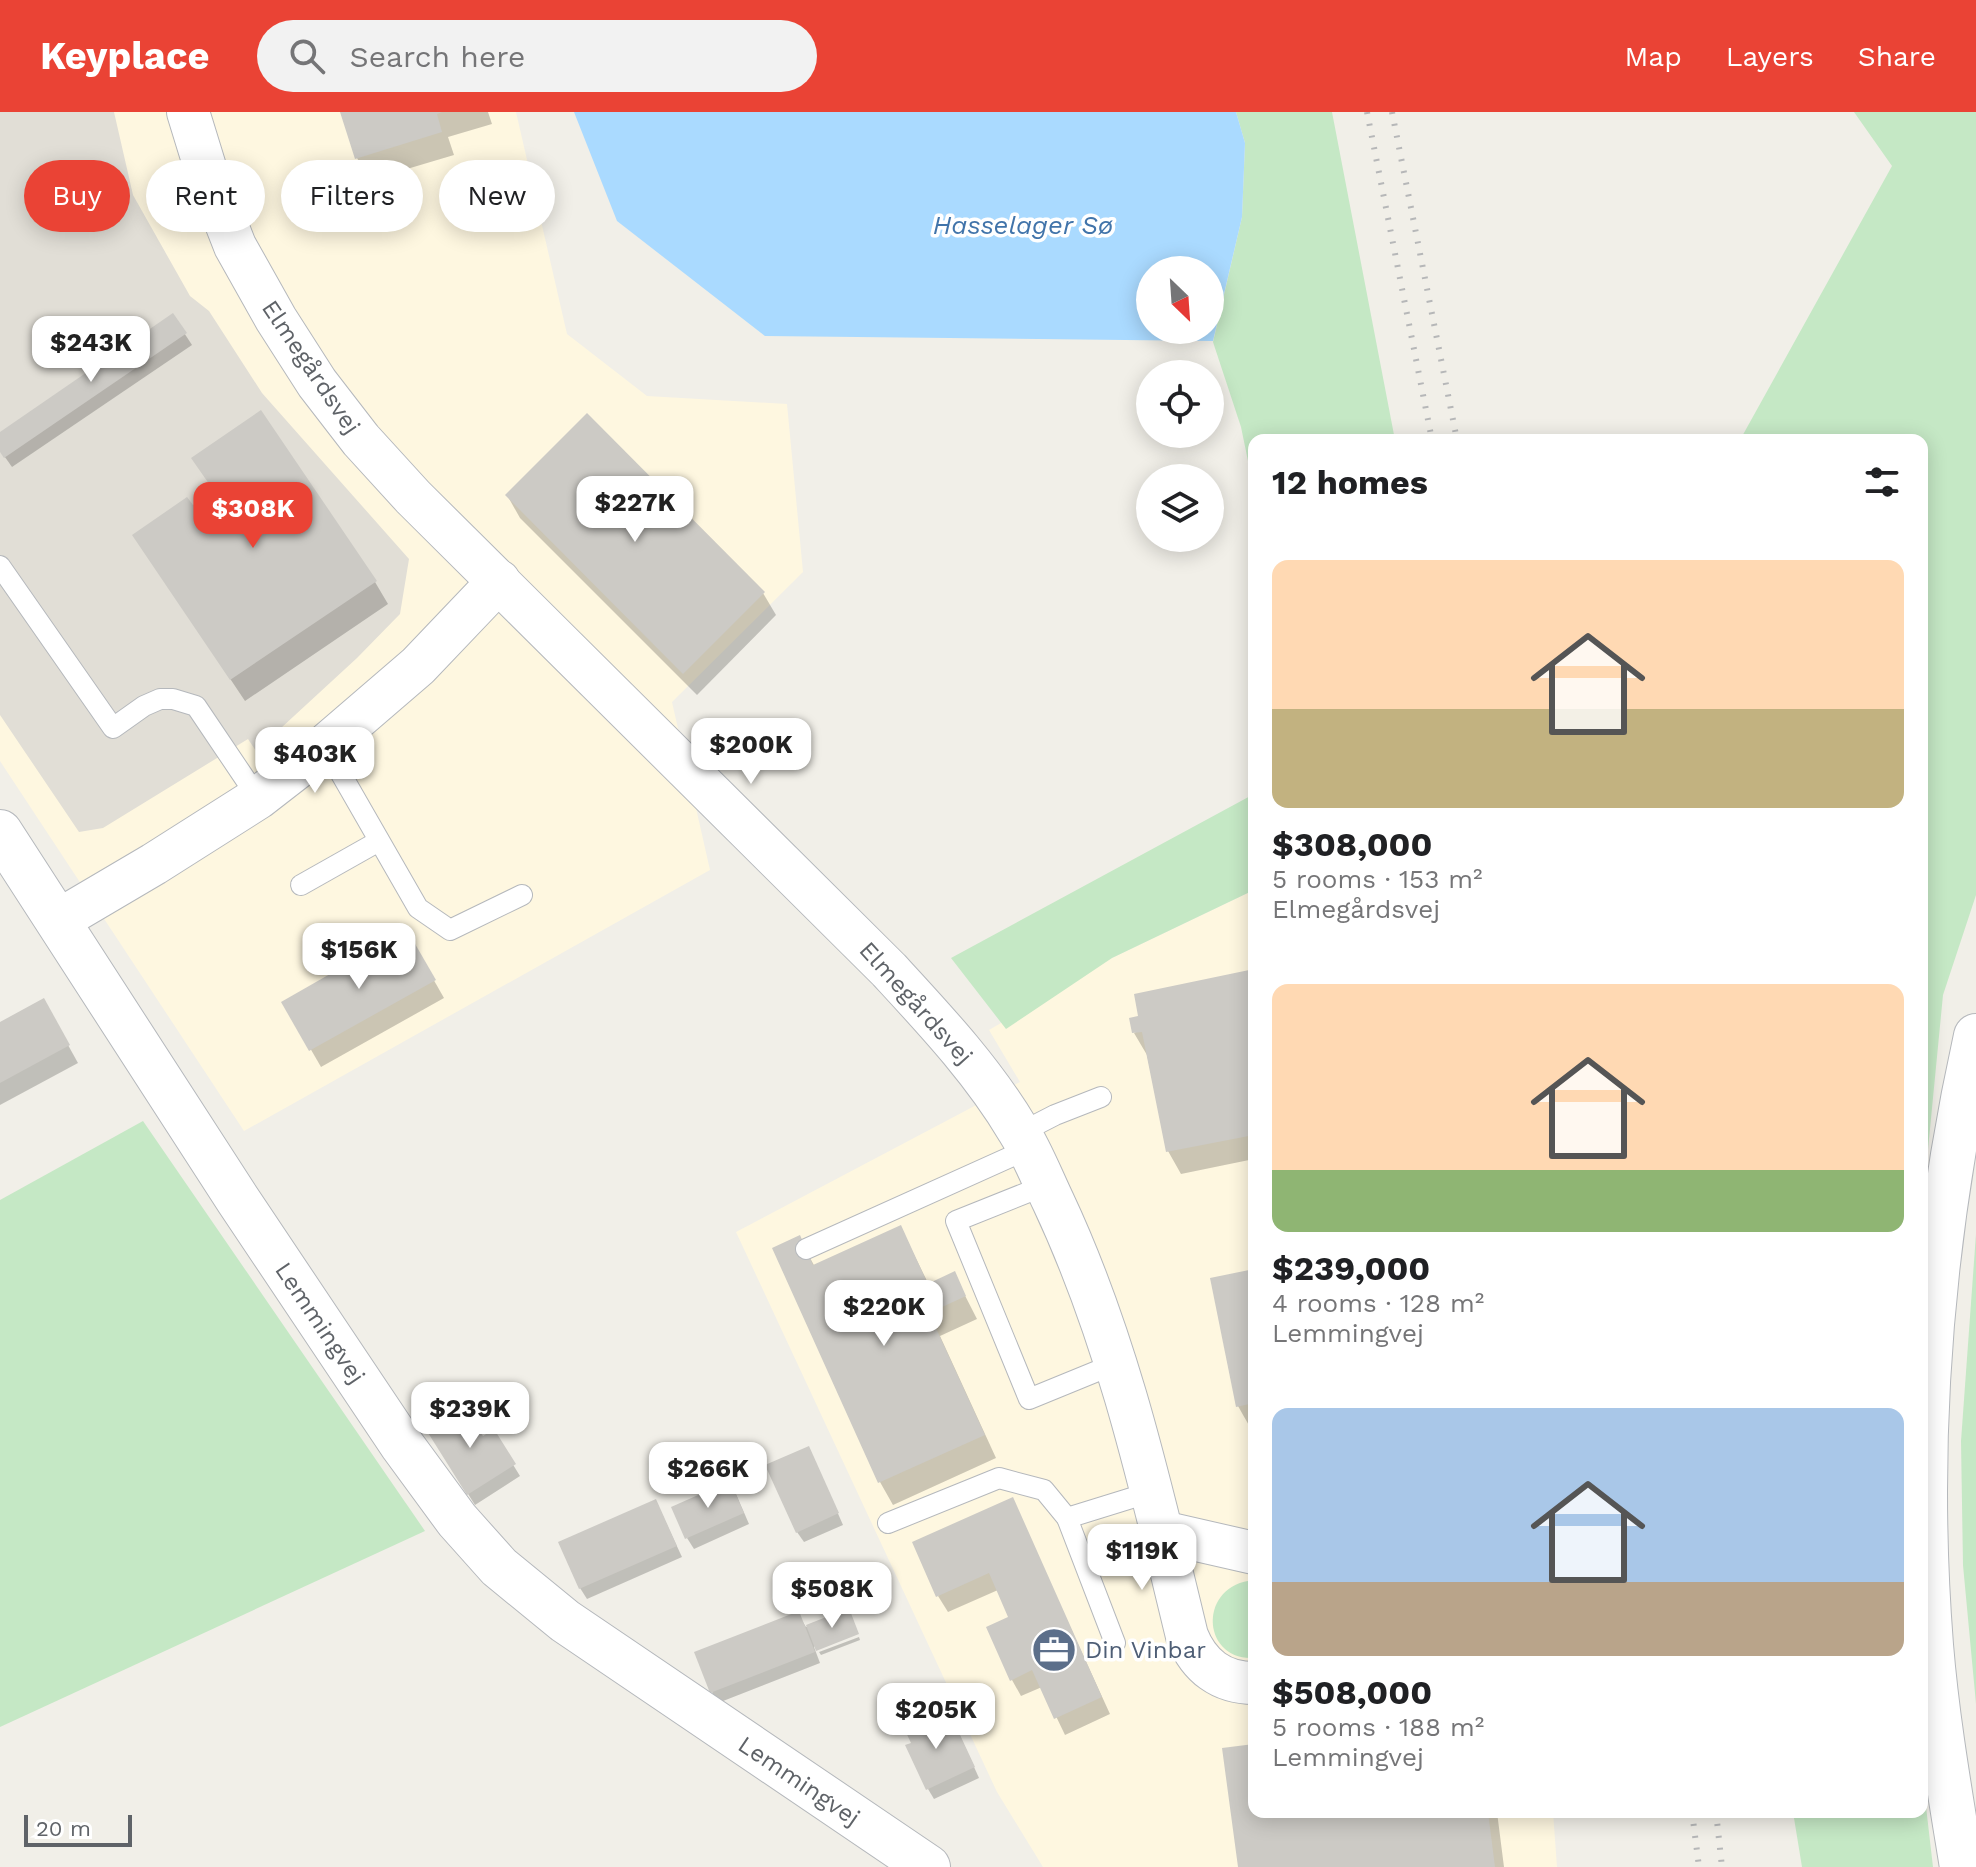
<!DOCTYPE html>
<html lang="en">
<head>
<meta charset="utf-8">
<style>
  :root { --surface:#fff; --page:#f2f2f2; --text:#202124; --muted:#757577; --accent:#ea4335 }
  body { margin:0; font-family:"Work Sans",sans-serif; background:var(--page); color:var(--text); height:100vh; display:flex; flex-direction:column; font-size:30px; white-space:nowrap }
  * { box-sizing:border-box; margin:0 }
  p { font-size:26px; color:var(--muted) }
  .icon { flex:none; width:44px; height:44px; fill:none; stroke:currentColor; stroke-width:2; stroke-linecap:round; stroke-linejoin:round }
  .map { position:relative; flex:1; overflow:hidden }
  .sheet { position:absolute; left:1248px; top:322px; width:680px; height:1384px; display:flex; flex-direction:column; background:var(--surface); border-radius:16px; box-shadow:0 4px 20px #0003 }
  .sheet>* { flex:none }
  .guide { position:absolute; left:24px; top:48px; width:760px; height:72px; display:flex; gap:16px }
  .needle { width:52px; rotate:155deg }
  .tools { position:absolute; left:1136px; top:144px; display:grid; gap:16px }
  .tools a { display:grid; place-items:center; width:88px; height:88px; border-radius:50%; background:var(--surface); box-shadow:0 4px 20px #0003; font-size:40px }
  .scale { position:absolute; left:24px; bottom:20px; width:108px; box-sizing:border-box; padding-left:8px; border:4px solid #5f6368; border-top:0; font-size:22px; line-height:28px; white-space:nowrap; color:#5f6368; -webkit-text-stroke:6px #fff; paint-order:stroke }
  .price { position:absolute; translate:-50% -68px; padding:0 18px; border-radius:16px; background:#fff; color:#222; font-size:26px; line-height:52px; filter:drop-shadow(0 2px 4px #0008) }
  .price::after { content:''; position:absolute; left:50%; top:48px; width:24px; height:18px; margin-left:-12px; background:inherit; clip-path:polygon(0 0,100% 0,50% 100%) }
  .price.current { background:var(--accent); color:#fff }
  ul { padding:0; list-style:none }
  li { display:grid; align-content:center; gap:16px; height:424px; padding:0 24px }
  li span { display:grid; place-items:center; height:248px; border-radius:16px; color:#555 }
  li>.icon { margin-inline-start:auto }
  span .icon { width:144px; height:144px; fill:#fffc; stroke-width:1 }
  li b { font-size:34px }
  h2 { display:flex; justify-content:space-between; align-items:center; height:96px; padding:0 24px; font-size:34px }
  .chip { padding:0 28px; border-radius:36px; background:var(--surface); box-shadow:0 4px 20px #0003; font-size:28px; line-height:72px }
  .chip.current { background:var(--accent); color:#fff }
  header { display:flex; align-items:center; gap:48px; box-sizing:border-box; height:112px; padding:0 40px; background:var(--accent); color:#fff }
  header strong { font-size:38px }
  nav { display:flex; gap:44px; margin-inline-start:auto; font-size:28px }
  .search { width:560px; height:72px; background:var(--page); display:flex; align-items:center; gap:20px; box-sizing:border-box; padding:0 28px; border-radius:44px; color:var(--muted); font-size:30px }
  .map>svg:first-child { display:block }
  .commercial { fill:#fef7e0 }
  .education { fill:#e1ded6 }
  .green { fill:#c5e8c5 }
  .water { fill:#aadaff; fill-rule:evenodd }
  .shadow { fill:#0003 }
  .building { fill:#cccac5 }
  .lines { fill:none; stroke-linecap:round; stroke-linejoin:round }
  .service-casing { stroke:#b5b8bc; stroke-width:22 }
  .minor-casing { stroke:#b5b8bc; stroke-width:44 }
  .tertiary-casing { stroke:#b5b8bc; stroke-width:46 }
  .service { stroke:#fff; stroke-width:20 }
  .minor { stroke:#fff; stroke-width:42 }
  .tertiary { stroke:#fff; stroke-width:44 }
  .rail { stroke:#b6b7b8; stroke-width:6; stroke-dasharray:2 10; stroke-linecap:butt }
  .labels { text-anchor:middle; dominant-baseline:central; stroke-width:7; stroke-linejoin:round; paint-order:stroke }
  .street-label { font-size:24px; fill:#5f6368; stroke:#fff }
  .service-label { font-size:24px; fill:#4e5e75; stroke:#fff; text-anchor:start }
  .water-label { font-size:26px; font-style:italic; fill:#4174aa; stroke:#fff }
</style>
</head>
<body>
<header>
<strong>Keyplace</strong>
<div class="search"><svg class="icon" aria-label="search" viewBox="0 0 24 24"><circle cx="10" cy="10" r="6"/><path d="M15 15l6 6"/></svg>Search here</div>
<nav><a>Map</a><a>Layers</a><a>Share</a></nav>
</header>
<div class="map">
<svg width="1976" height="1755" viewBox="0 0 1976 1755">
  <rect width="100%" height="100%" fill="#f1efe8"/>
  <g class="commercial">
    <polygon points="0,0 516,0 567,222 647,284 787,292 803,460 672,590 710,758 244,1019 0,649"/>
    <polygon points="1254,778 1254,1700 1553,1700 1557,1755 1043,1755 997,1680 736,1120 1020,970 989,918 1112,846"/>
  </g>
  <polygon class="education" points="0,0 114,0 133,83 190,184 209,199 262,281 409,447 400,502 357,546 256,639 248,627 103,716 79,720 0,603"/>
  <g class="green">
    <polygon points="1236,0 1332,0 1395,328 1254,328 1254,378 1241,315 1213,230 1242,105 1245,31"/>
    <polygon points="1854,0 1976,0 1976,783 1943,883 1922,1099 1922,328 1740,328 1892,54"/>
    <polygon points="1254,682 1254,778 1112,846 1006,917 951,846"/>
    <polygon points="143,1009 425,1419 0,1615 0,1088"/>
    <polygon points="1976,1122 1976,1592 1963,1453 1961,1329"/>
    <path d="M1254,1468v78c-53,3 -57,-73 0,-78z"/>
    <polygon points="1922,1660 1933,1755 1802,1755 1793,1700 1922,1700"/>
  </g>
  <path class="water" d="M574,0h662l9,31 -3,74 -29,124 -448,-5 -148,-115zM1150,158h60v60h-60z"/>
  <g class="shadow">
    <polygon points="342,0 488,0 492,12 448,25 454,43 370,68 357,46"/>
    <polygon points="173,204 192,233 12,355 0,338 0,322"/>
    <polygon points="194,346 375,470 388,492 245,589 134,423 192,396 215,381"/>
    <polygon points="507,383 763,481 776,503 697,583 520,406"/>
    <polygon points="407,821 444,886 321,955 284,891"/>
    <polygon points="1254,859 1254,1047 1181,1062 1168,1039 1147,943 1134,921"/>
    <polygon points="53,906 78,951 0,993 0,912"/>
    <polygon points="901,1116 929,1173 954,1162 977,1207 940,1224 996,1346 893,1393 880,1370 775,1137 799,1126 815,1155"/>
    <polygon points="1254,1159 1254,1316 1251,1317 1238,1294"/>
    <polygon points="493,1320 520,1364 475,1393 434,1328 482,1327"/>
    <polygon points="814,1347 843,1413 804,1430 797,1420"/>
    <polygon points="736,1382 749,1412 694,1437 687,1426"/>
    <polygon points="1012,1388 1110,1602 1065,1623 1042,1575 1021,1584 1012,1568 1011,1506 998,1478 948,1500 938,1484"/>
    <polygon points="661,1400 682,1445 587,1487 580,1476"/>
    <polygon points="848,1498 814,1535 820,1551 718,1591 712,1580 798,1502 806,1515"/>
    <polygon points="859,1525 860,1528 821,1543 819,1540"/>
    <polygon points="939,1620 960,1624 979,1666 934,1687 928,1677"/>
    <polygon points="1254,1634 1254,1700 1497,1700 1504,1755 1240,1755"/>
  </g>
  <g class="building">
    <polygon points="340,0 442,0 437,2 442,20 355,47"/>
    <polygon points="173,201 187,221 4,346 0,340 0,320"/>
    <polygon points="261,298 377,469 230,568 132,423 187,385 193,393 214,379 191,346"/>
    <polygon points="587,301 765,480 683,562 505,383"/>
    <polygon points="407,818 436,868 309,939 281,890"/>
    <polygon points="1254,857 1254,1023 1166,1040 1142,920 1132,921 1129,906 1138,904 1134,882"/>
    <polygon points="44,886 70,933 0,971 0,910"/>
    <polygon points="901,1113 926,1168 917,1172 919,1176 955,1159 966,1184 929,1201 985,1323 878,1371 772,1136 800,1123 813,1153"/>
    <polygon points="1254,1157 1254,1291 1236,1295 1210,1166"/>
    <polygon points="463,1293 483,1324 494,1317 516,1352 467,1383 425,1316"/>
    <polygon points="809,1334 839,1401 796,1421 765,1353"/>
    <polygon points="730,1369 744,1401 685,1427 671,1395"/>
    <polygon points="1013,1385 1102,1585 1054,1607 1032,1558 1010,1569 986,1515 1008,1505 989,1461 936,1485 912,1430"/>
    <polygon points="656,1387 677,1434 579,1477 558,1430"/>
    <polygon points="849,1496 859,1522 816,1539 806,1513"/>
    <polygon points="799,1499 815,1540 710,1581 694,1540"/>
    <polygon points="930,1599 939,1618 954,1610 975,1655 926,1678 905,1633 911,1631 902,1612"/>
    <polygon points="1254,1632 1254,1700 1488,1700 1495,1755 1238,1755 1222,1636"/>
  </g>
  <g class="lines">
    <g class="service-casing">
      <g id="service">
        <polyline points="0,454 113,616 144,594 160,587 173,587 196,594 258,686"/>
        <polyline points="325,634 418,796 450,818 522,783"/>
        <polyline points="301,773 379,729"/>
        <polyline points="1020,1021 1055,1003 1101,985"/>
        <polyline points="1046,1073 956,1109 1029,1287 1117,1251"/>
        <polyline points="806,1137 1028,1037"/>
        <polyline points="1067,1406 1151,1380"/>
        <polyline points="888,1411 999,1366 1044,1378 1067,1406 1115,1531"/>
      </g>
    </g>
    <g class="minor-casing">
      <g id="minor">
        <path d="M188,0l20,65 27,69 41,73 41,64 44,57 52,57 476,473c47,51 94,101 129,160 14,22 24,48 35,71 65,138 98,287 134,435 12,30 34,47 67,47"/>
        <polyline points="59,808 154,752 258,686 325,634 418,554 499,469"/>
        <polyline points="1162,1420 1254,1441"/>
      </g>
    </g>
    <g class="tertiary-casing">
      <g id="tertiary">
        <polyline points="0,720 238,1088 402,1333 457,1408 499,1455 565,1509 928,1755"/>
        <path d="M1962,1755c-12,-74 -25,-148 -31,-222 -16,-204 1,-410 45,-609"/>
      </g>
    </g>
    <use href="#service" class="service"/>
    <use href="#minor" class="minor"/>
    <use href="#tertiary" class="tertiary"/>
    <g class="rail">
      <polyline points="1367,0 1432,328"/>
      <polyline points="1392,0 1457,328"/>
      <polyline points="1692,1700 1699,1755"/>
      <polyline points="1716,1700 1722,1755"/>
    </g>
  </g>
  <defs>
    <g id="office-disc" transform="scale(2.3)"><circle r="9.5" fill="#5c6f8a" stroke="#fff"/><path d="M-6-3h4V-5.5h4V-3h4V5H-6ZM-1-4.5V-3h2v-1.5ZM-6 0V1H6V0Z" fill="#fff"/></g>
  </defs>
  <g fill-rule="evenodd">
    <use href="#office-disc" x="1054" y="1538"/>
  </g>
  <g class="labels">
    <g class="street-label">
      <text transform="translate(311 255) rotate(56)">Elmegårdsvej</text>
      <text transform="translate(916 891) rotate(48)">Elmegårdsvej</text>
      <text transform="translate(320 1211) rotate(56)">Lemmingvej</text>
      <text transform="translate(799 1669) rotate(34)">Lemmingvej</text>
    </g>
    <g class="service-label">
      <text x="1085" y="1538">Din Vinbar</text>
    </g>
    <g class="water-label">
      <text x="1023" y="113">Hasselager Sø</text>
    </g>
  </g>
</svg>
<div class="tools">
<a><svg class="needle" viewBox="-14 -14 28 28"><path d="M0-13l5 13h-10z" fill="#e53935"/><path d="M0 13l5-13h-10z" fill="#757577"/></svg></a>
<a><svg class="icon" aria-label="locate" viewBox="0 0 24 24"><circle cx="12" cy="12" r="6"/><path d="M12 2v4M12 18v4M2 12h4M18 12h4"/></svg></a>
<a><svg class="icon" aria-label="layers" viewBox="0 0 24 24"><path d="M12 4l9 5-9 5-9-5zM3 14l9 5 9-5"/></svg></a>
</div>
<div class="scale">20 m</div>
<b class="price" style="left:91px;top:272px">$243K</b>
<b class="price" style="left:635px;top:432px">$227K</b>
<b class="price current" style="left:253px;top:438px">$308K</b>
<b class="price" style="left:751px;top:674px">$200K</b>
<b class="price" style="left:315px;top:683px">$403K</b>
<b class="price" style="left:359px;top:879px">$156K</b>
<b class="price" style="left:884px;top:1236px">$220K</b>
<b class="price" style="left:470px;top:1338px">$239K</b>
<b class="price" style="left:708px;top:1398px">$266K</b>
<b class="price" style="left:1142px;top:1480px">$119K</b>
<b class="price" style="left:832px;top:1518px">$508K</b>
<b class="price" style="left:936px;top:1639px">$205K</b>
<div class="guide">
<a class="chip current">Buy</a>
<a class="chip">Rent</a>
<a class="chip">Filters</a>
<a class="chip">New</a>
</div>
<section class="sheet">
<h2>12 homes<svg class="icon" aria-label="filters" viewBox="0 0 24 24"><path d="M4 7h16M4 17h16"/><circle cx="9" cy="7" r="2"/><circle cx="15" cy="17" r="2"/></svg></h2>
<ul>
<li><span style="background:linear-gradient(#ffd9b3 60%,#c2b280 0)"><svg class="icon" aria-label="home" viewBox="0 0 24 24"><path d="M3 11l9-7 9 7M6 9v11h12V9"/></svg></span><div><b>$308,000</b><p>5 rooms · 153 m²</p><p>Elmegårdsvej</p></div></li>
<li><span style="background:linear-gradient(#ffd9b3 75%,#8fb573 0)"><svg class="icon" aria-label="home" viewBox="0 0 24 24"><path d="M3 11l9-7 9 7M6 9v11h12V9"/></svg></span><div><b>$239,000</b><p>4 rooms · 128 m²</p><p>Lemmingvej</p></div></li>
<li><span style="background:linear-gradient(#a9c7e8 70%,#b9a48a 0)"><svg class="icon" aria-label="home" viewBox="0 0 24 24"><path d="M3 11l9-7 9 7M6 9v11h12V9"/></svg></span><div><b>$508,000</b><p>5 rooms · 188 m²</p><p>Lemmingvej</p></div></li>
</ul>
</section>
</div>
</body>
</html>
